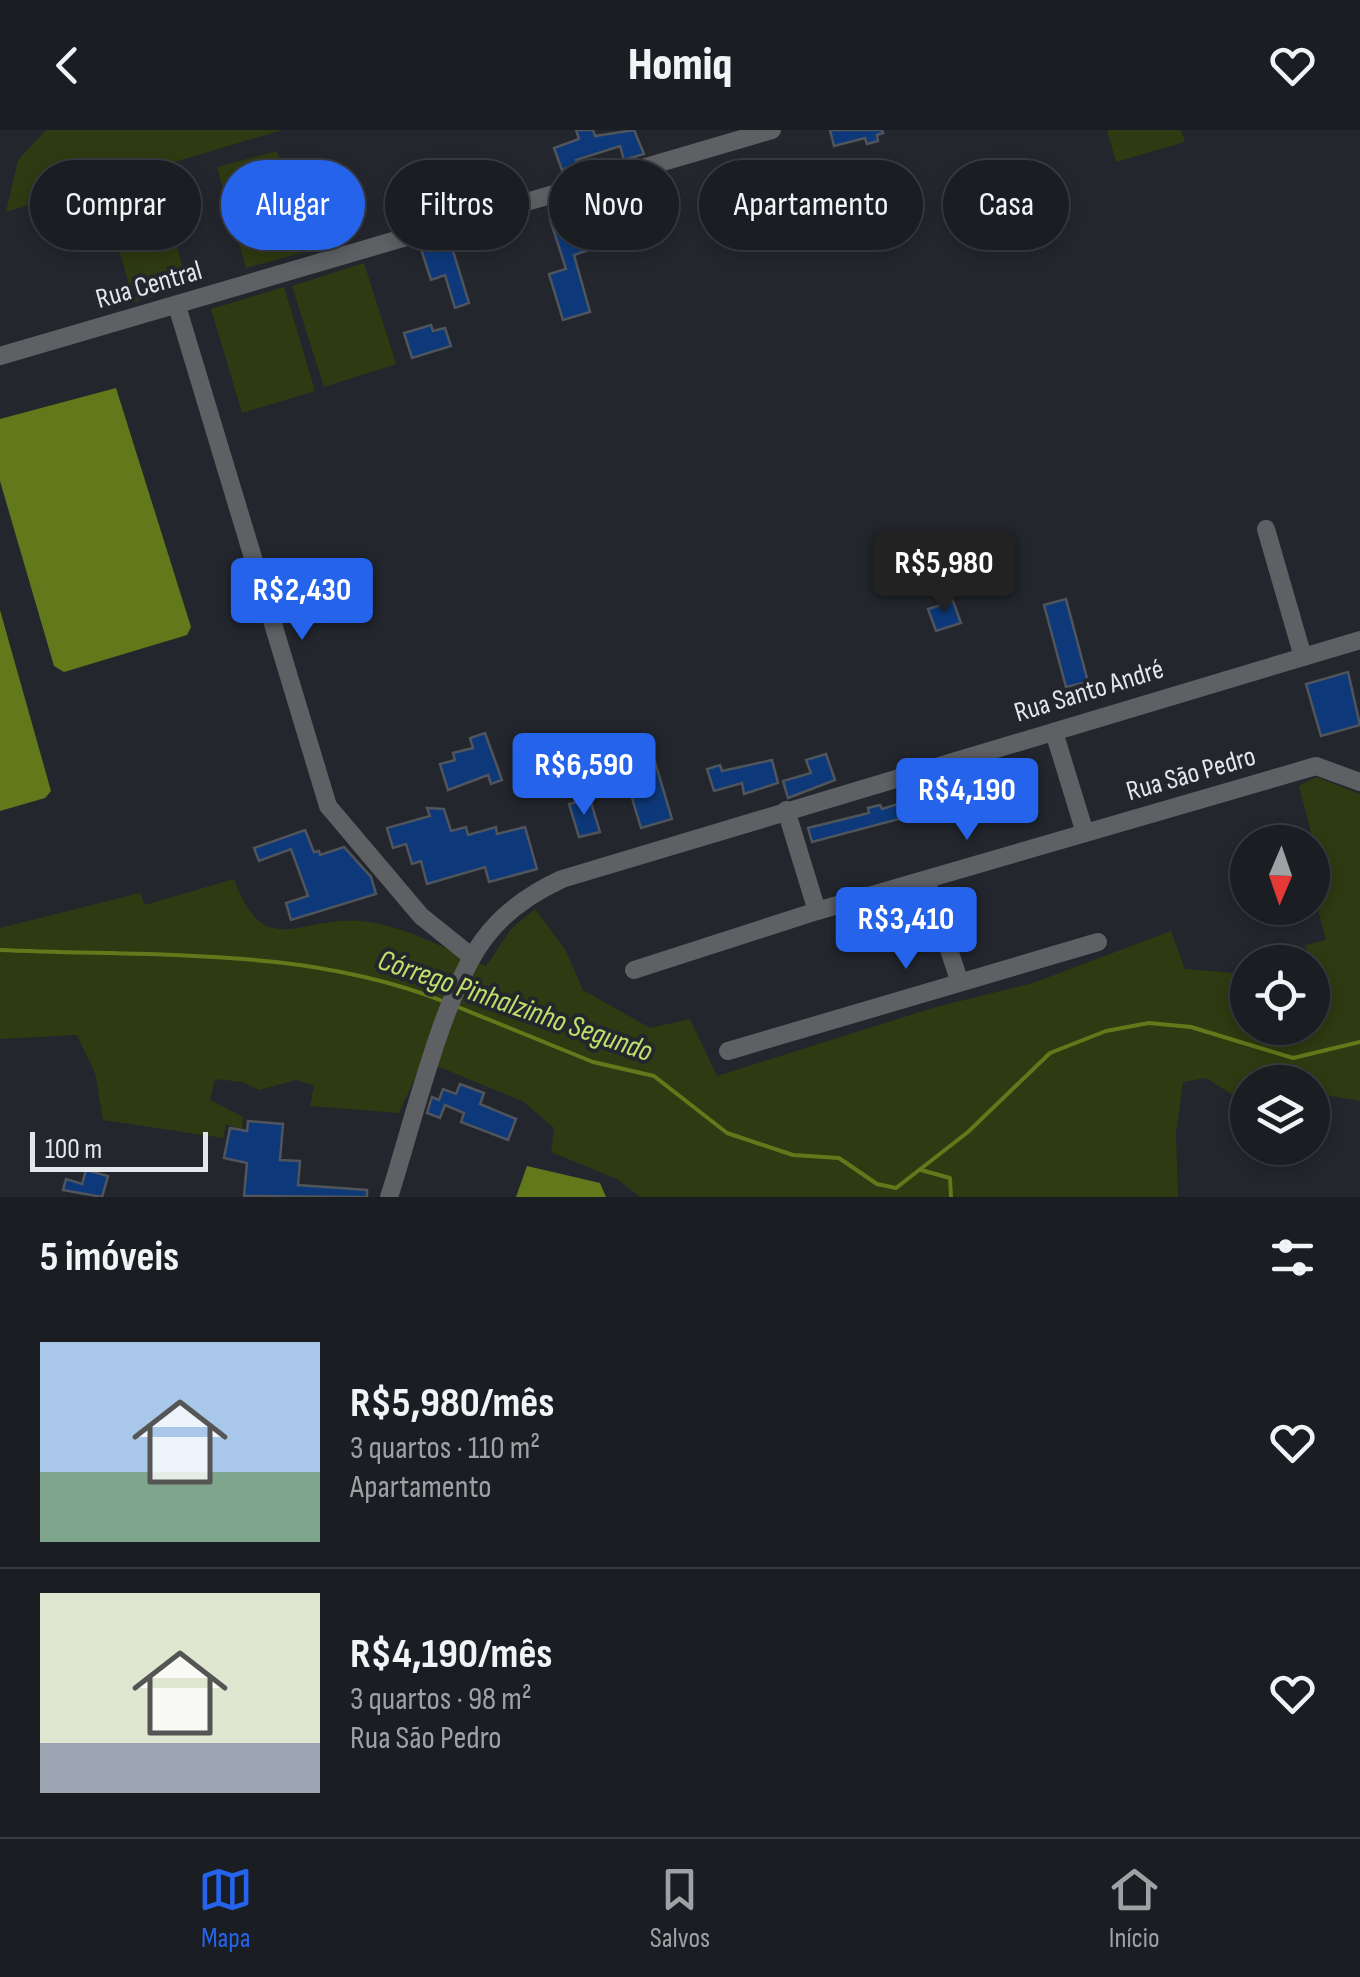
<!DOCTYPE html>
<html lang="pt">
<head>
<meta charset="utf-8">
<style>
  :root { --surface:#1a1d22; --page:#272a2f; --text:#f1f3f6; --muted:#9fa2a5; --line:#383b40; --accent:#2563eb }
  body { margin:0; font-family:"Sofia Sans Condensed",sans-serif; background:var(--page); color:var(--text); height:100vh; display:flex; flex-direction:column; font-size:38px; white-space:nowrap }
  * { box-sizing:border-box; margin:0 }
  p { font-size:32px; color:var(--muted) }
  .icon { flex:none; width:55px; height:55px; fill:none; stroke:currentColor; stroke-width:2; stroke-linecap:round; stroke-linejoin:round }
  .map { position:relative; height:1067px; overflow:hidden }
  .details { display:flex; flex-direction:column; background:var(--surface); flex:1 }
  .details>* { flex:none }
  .guide { position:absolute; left:30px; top:30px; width:1300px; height:90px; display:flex; gap:20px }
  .needle { width:65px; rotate:182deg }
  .buttons { position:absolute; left:1230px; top:695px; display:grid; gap:20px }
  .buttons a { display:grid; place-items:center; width:100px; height:100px; border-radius:50%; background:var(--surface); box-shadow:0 5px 15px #0003,0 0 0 2px var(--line); font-size:50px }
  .scale { position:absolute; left:30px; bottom:25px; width:178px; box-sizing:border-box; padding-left:10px; border:5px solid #e3e6ea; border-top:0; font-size:28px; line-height:35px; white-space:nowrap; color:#e3e6ea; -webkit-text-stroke:8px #23272d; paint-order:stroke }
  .price { position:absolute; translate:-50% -85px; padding:0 22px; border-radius:10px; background:var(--accent); color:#fff; font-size:32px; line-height:65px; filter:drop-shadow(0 2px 5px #0008) }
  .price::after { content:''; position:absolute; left:50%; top:60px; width:30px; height:22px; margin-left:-15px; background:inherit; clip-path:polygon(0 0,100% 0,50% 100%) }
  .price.active { background:#222; color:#fff }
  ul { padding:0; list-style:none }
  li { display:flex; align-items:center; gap:30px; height:250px; padding:0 40px }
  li+li { border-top:2px solid var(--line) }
  li span { display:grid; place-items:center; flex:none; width:280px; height:200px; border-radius:0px; color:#555 }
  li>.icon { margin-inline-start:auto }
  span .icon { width:120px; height:120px; fill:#fffc; stroke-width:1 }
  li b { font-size:42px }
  h2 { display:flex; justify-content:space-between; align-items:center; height:120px; padding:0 40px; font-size:42px }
  .tag { padding:0 35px; border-radius:45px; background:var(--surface); box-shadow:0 5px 15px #0003,0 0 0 2px var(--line); font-size:35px; line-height:90px }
  .tag.active { background:var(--accent); color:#fff }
  header { display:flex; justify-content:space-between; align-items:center; height:130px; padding:0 40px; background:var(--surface); font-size:45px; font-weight:800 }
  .tabs { display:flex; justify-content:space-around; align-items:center; height:140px; border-top:2px solid var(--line); background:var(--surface); font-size:28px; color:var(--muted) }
  .tabs a { display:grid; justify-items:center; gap:5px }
  .tabs .active { color:var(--accent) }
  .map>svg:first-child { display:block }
  .green { fill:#2e3a11 }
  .water { fill:#61791b }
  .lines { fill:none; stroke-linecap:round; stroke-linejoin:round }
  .stream { stroke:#61791b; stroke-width:4 }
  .building { fill:#0d397a; stroke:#50545b; stroke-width:2.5 }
  .minor { stroke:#5e6063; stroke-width:18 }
  .labels { text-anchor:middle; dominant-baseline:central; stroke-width:8; stroke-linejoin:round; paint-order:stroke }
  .street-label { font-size:28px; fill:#e3e6ea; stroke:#23272d }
  .water-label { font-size:30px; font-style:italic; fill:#bde16b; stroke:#23272d }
</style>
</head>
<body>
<header><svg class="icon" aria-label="back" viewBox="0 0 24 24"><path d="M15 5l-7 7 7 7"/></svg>Homiq<svg class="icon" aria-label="heart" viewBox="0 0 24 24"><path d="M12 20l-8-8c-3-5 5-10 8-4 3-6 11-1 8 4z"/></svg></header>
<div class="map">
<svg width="1360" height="1067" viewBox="0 0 1360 1067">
  <rect width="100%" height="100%" fill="#23272d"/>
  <g class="green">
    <polygon points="46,0 282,0 6,82 18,30"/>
    <polygon points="1107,0 1181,0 1185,12 1116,32"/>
    <polygon points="277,21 305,122 246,138 217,37"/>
    <polygon points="159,55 188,156 134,172 105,70"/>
    <polygon points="364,133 396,234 324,257 292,156"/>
    <polygon points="284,157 315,261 242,283 211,179"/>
    <path d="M1316,647l44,17v307l-47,-8 -1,-11h-64l-1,13 -11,2 -30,-19 -23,4 -7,51 2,64h-538l-23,-18 -66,-27 3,-24 -30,-26 -101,-42 -24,53 -89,-7 4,-21 -18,-5 -37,10 -16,-8 -28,-3 -5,21 33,17 -1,13 -16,-6 -3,14 -120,-18 -8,-47 -18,-38 -77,4v-111l140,-35 5,12 89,-26c30,84 66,36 127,42 43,4 86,29 125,45l26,-38 23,-19 30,40 18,41 67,38 40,-9 27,57 219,-69 97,-24 138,-52 14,38 62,5 1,54h64l1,-27 12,-2 -20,-54 21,-5 -13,-49 -1,-49h-4l5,-2 -14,-54z"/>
  </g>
  <g class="water">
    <polygon points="116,258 191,497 187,505 64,542 54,536 0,351 0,289"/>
    <polygon points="0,480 51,661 45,668 0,681"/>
    <polygon points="527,1036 600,1053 606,1067 516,1067"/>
  </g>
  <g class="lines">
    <g class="stream">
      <path d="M0,820c148,7 305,-4 445,52"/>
      <polyline points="458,877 593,932 654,946 727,1003 793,1025 839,1028 877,1054 896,1058 968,1002 1050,923 1106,901 1149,893 1191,897 1293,928 1360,912"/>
      <polyline points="921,1040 950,1048 951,1067"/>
    </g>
  </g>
  <g class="building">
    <polygon points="576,0 593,0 595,6 634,0 644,24 624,30 620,16 576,30 577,34 562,40 554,18 579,9"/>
    <polygon points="830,0 882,0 883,3 877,5 878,11 867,14 865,8 834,16"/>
    <polygon points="573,82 586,121 574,125 590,182 563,190 549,144 566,139 550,89"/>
    <polygon points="449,108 469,173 455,178 445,145 431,150 422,122 424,115"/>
    <polygon points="431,195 433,201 445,198 451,216 412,228 404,203"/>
    <polygon points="1066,469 1088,552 1066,557 1044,475"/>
    <polygon points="953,471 961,493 936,501 928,479"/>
    <polygon points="1348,542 1360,595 1321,606 1306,554"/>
    <polygon points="485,603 502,650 491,654 488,645 448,660 440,634 455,630 453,623 473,618 470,608"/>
    <polygon points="649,612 672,689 641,698 629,658 598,666 593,648 624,640 618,621"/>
    <polygon points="826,624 835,650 788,668 783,651 811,643 806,630"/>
    <polygon points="772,630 778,653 744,664 742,653 714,661 707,639 720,635 722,641"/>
    <polygon points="590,669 600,702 579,707 569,674"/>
    <polygon points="898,674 903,688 812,712 808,698 869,683 868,678 880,675 882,679"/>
    <polygon points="427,678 444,679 451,701 466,697 468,705 496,697 497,704 525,697 537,739 489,752 485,737 427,754 421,731 412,734 406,714 393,718 387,698 430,686"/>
    <polygon points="305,700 314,722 319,721 320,725 344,717 371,747 376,764 291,790 286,773 308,766 291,719 259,731 254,718"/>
    <polygon points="460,954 484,963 480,974 516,989 508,1010 461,992 464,983 445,975 440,988 427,983 432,967 439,970 443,959 456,964"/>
    <polygon points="248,991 283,994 280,1030 300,1031 298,1055 367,1060 367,1067 244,1066 247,1033 224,1028 230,998 247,1001"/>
    <polygon points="86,1040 108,1046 102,1067 63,1060 66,1049 82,1054"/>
  </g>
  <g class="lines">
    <g class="minor">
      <polyline points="581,58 596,108"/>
      <polyline points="177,176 328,676 421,786 472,827"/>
      <polyline points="0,226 772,0"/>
      <polyline points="1266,399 1303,527"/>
      <polyline points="1054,602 1085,703"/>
      <polyline points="786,680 817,781"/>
      <polyline points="926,750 959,850"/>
      <polyline points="634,840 817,781 1316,636 1360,652"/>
      <polyline points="728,921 1098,812"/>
      <path d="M389,1067c23,-70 53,-202 95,-258 20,-28 48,-46 78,-60l798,-239"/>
    </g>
  </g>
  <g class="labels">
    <g class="street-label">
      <text transform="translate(149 155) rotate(-16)">Rua Central</text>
      <text transform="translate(1089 561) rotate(-17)">Rua Santo André</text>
      <text transform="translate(1191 644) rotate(-16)">Rua São Pedro</text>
    </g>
    <g class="water-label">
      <text transform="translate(515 876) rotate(19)">Córrego Pinhalzinho Segundo</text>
    </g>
  </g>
</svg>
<div class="buttons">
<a><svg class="needle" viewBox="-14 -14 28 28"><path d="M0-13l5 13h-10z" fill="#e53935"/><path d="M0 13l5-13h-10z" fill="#9fa2a5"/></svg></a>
<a><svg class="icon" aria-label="locate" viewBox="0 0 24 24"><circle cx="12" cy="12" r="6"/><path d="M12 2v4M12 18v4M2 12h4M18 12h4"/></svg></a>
<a><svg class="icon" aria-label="layers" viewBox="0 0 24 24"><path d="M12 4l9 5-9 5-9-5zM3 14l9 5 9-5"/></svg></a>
</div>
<div class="scale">100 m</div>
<b class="price active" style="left:944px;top:486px">R$5,980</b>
<b class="price" style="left:302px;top:513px">R$2,430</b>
<b class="price" style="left:584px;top:688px">R$6,590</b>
<b class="price" style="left:967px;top:713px">R$4,190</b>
<b class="price" style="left:906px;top:842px">R$3,410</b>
<div class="guide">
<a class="tag">Comprar</a>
<a class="tag active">Alugar</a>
<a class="tag">Filtros</a>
<a class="tag">Novo</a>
<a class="tag">Apartamento</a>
<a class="tag">Casa</a>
</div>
</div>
<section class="details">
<h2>5 imóveis<svg class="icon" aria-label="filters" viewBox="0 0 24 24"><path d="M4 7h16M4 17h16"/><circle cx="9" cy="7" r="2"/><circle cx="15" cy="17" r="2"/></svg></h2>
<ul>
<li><span style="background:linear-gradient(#a9c7e8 65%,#7fa58c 0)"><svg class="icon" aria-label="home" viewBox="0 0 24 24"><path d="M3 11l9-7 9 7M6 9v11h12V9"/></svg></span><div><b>R$5,980/mês</b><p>3 quartos · 110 m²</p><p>Apartamento</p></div><svg class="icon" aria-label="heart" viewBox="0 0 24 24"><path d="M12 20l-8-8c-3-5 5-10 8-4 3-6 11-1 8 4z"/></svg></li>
<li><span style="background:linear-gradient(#dfe7d0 75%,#9aa5b1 0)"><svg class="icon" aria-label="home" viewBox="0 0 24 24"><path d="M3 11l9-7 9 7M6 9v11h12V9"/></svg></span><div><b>R$4,190/mês</b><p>3 quartos · 98 m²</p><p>Rua São Pedro</p></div><svg class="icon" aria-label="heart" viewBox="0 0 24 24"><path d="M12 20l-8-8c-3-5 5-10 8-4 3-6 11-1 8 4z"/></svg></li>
</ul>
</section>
<nav class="tabs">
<a class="active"><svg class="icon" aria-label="map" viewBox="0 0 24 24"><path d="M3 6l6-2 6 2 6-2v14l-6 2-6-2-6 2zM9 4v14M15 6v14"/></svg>Mapa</a>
<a><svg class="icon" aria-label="saved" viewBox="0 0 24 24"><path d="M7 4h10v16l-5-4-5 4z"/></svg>Salvos</a>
<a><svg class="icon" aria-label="home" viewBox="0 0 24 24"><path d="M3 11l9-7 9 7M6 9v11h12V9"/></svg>Início</a>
</nav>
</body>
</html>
